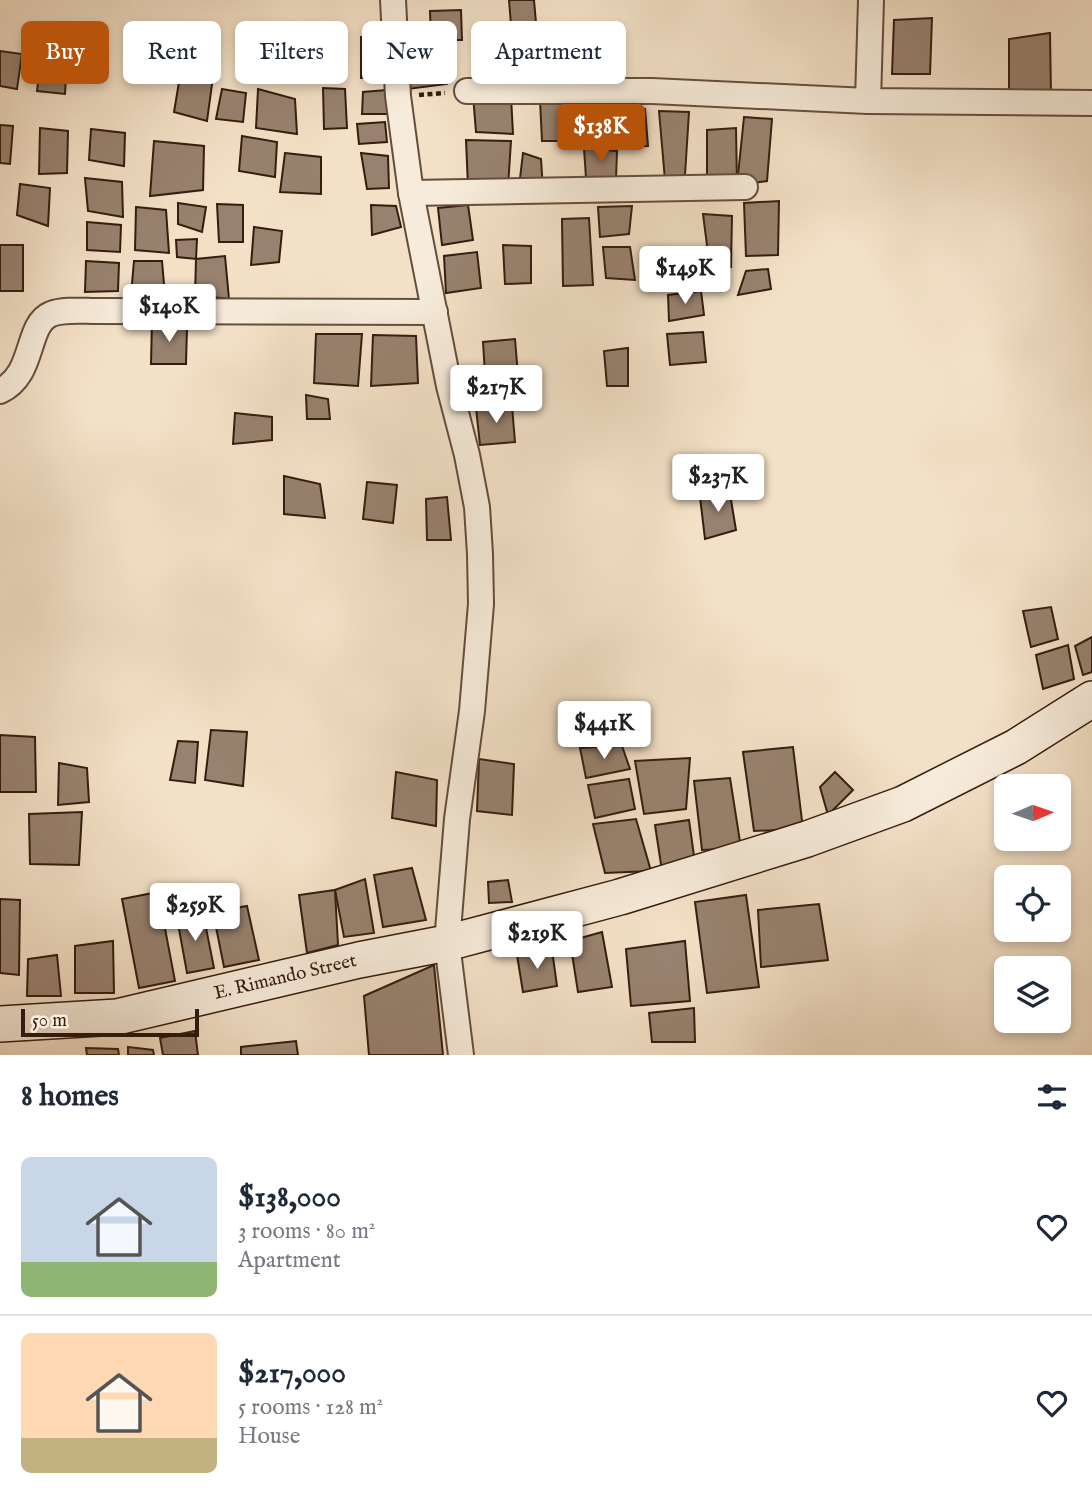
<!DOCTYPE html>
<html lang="en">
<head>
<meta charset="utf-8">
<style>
  :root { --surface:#fff; --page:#f6f6f7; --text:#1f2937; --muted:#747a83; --line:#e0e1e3; --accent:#b45309 }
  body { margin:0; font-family:"IM FELL English",serif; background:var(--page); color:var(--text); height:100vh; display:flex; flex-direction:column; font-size:26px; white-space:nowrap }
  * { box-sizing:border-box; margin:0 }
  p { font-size:23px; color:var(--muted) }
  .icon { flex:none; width:38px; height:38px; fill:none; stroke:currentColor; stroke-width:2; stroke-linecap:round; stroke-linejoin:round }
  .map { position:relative; height:1055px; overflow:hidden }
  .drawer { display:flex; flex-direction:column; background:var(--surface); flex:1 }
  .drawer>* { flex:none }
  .banner { position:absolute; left:21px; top:21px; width:700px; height:63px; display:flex; gap:14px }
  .needle { width:46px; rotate:88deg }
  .fabs { position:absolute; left:994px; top:774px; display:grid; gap:14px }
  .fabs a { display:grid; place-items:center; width:77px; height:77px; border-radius:10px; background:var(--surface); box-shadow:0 4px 10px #0003; font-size:35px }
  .scale { position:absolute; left:21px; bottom:18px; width:178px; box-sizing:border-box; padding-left:7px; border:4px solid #361c0f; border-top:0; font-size:19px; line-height:24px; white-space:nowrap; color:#361c0f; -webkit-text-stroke:5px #f7ecdb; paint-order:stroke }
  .price { position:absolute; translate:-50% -60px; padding:0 16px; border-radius:7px; background:#fff; color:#222; font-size:23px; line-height:46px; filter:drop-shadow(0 2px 4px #0008) }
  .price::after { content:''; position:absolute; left:50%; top:42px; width:21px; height:16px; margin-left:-10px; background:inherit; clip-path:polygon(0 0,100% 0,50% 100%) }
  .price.selected { background:var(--accent); color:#fff }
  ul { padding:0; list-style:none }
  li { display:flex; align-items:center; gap:21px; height:175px; padding:0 21px }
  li+li { border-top:2px solid var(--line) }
  li span { display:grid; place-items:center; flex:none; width:196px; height:140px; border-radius:10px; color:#555 }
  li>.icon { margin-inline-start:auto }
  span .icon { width:84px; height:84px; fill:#fffc; stroke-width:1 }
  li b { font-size:30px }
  h2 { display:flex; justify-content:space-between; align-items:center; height:84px; padding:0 21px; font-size:30px }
  .pill { padding:0 24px; border-radius:10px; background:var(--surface); box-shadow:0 4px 10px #0003; font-size:24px; line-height:63px }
  .pill.selected { background:var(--accent); color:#fff }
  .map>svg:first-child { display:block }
  .building { fill:#98826f; stroke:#361c0f; stroke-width:2 }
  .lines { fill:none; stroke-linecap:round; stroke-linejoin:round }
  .street-casing { stroke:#654d3d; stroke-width:28 }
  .secondary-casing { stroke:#361c0f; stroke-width:38 }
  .path { stroke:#361c0f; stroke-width:4.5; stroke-dasharray:5 3.5; stroke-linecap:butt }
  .street { stroke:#f7ecdb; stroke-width:24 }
  .secondary { stroke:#f7ecdb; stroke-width:35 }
  .labels { text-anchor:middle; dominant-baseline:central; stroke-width:5; stroke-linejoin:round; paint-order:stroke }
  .street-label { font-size:19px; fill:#361c0f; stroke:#f7ecdb }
</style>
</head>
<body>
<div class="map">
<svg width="1092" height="1055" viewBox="0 0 1092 1055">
  <rect width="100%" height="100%" fill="#f3e1c7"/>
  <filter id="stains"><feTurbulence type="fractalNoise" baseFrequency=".00286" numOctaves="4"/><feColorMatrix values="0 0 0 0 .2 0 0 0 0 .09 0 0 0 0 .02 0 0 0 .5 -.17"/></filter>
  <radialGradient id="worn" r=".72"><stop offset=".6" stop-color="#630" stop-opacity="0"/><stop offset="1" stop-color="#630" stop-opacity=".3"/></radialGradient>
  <g class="building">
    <polygon points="509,0 534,0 536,23 511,25"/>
    <polygon points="461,10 462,40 431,40 430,11"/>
    <polygon points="932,18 930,74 892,74 894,20"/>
    <polygon points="276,31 316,31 314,67 276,68"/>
    <polygon points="1050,33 1051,95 1009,91 1009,39"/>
    <polygon points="361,37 387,37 385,77 361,78"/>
    <polygon points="0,51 22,54 17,89 0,86"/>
    <polygon points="41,57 67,61 65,94 37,91"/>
    <polygon points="445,60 447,84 408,89 405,63"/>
    <polygon points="181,70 213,77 207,121 174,112"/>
    <polygon points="323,88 345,89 347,128 324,129"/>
    <polygon points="222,89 246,93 243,122 216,119"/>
    <polygon points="258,89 295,99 297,134 256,128"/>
    <polygon points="386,90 388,114 362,114 363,92"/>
    <polygon points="473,95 511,96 513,134 476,132"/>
    <polygon points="540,100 566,101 568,141 542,141"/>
    <polygon points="645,109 648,146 626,147 625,110"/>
    <polygon points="659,111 689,112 685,175 665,180"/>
    <polygon points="744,117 772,119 767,181 737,185"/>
    <polygon points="385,122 387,142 359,144 357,124"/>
    <polygon points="0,125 13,126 10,164 0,163"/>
    <polygon points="40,128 68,131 67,173 39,174"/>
    <polygon points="736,128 737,185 707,186 707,130"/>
    <polygon points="91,129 125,133 124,166 89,160"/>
    <polygon points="242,136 277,142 275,177 239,171"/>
    <polygon points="466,140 511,141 508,187 468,186"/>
    <polygon points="154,141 204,146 203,190 150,196"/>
    <polygon points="584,148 617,151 616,179 586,178"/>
    <polygon points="285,153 321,157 321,194 280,192"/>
    <polygon points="361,153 388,156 389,188 367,189"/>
    <polygon points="523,153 541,159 543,190 519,187"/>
    <polygon points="85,178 122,182 123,217 88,211"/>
    <polygon points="20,184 50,188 48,226 17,215"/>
    <polygon points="779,201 778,255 746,256 744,203"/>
    <polygon points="178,203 206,207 202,232 178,224"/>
    <polygon points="217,204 243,205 243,242 219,242"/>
    <polygon points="371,205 396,206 401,227 372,235"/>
    <polygon points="468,205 473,240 442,245 438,208"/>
    <polygon points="632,206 629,234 600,237 598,207"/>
    <polygon points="136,207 166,210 169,253 135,250"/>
    <polygon points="703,214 732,216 731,267 710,269"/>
    <polygon points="589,218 593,285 563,286 562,219"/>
    <polygon points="87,222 121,225 120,252 87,250"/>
    <polygon points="254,227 282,231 279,262 251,265"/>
    <polygon points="197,239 196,259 177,257 176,240"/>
    <rect x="0" y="245" width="23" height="46"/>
    <polygon points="503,245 531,246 531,283 505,284"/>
    <polygon points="603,247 630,247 635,280 606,278"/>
    <polygon points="477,252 481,288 446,293 444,256"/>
    <polygon points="225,256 229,299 195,295 196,259"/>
    <polygon points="86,261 119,263 118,291 85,292"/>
    <polygon points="134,261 162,261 165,296 131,295"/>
    <polygon points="768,269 771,289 738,295 746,271"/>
    <polygon points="701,291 704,315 669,321 668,295"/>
    <polygon points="152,321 187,327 186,364 151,364"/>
    <polygon points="703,332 706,362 670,365 667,334"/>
    <polygon points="316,334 362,334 358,386 314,383"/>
    <polygon points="373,335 416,336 418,383 371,386"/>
    <polygon points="515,339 519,388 486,389 483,342"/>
    <polygon points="628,348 628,386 607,386 604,351"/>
    <polygon points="306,395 328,399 330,419 307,419"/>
    <polygon points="512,406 515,442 480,445 476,408"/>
    <polygon points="235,413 272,417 272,440 233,444"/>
    <polygon points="284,476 320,484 325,518 284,514"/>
    <polygon points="367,482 397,485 393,523 363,519"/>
    <polygon points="729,488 736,530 705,539 700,497"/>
    <polygon points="447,497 451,540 427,540 426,499"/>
    <polygon points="1051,607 1058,639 1031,647 1023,611"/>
    <polygon points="1092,637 1092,672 1083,675 1075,646"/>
    <polygon points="1068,645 1074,679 1043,689 1036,655"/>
    <polygon points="211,730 247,732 243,786 205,780"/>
    <polygon points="0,735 35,737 36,792 0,792"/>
    <polygon points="178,741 198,742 195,783 170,780"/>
    <polygon points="622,746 630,769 586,778 580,748"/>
    <polygon points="793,747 803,829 754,831 743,752"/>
    <polygon points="690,758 686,809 644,814 635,761"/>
    <polygon points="479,759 514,764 512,815 477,811"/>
    <polygon points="59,763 87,768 89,802 58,805"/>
    <polygon points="396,772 437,780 436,826 392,818"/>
    <polygon points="835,772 853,790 828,815 820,787"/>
    <polygon points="730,778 741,848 702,850 694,781"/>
    <polygon points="629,779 635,809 595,818 588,785"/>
    <polygon points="82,812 79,865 30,864 29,814"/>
    <polygon points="636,819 651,871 605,873 593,824"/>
    <polygon points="689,820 695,863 662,871 655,825"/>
    <polygon points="412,868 426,920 383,927 374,875"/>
    <polygon points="365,879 374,933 344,937 335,890"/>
    <polygon points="508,880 512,902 489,903 488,882"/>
    <polygon points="335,890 338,945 307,953 299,895"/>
    <polygon points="158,892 175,981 139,988 122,899"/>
    <polygon points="746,895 759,987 707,993 695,902"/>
    <polygon points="0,899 20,900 19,975 0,973"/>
    <polygon points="819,904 828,960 761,967 758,910"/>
    <polygon points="247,906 259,960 224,967 213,912"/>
    <polygon points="203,913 214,968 187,973 177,918"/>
    <polygon points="602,932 612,987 578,992 570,941"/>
    <polygon points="113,941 114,993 75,993 75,946"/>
    <polygon points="685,941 690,1001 631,1006 626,949"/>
    <polygon points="552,950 557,986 523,992 517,955"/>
    <polygon points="57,955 61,996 27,996 28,959"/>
    <polygon points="434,965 443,1055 369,1055 364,996"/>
    <polygon points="694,1008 695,1042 652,1042 649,1013"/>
    <polygon points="195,1031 198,1055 163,1055 160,1038"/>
    <polygon points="296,1041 298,1055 241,1055 241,1047"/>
    <polygon points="128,1047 153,1050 154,1055 128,1055"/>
    <polygon points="86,1048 118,1049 119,1055 87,1055"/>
  </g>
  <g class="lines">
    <g class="street-casing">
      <g id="street">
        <polyline points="393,0 398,96 411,193 449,386 467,455 477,507 480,554 481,604 472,711 457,819 447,943 461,1055"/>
        <polyline points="467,91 652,91 868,101 1092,103"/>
        <polyline points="868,101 871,0"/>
        <polyline points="411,193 745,187"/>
        <path d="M0,391c36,-17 25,-66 51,-77 13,-5 31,-3 45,-3l339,1"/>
      </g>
    </g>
    <g class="secondary-casing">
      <g id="secondary">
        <path id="s1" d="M0,1024l117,-7 242,-57 88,-17 173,-46 187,-58 96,-35 113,-57 76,-48"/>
      </g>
    </g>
    <polyline class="path" points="419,95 445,93"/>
    <use href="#street" class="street"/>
    <use href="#secondary" class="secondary"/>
  </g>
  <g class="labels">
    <g class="street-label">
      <text stroke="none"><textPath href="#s1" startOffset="290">E. Rimando Street</textPath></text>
    </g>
  </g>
  <rect width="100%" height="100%" filter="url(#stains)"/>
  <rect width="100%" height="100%" fill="url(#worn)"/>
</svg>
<div class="fabs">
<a><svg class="needle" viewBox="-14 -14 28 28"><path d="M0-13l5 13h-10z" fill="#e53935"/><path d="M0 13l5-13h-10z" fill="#747a83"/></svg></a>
<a><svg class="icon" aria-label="locate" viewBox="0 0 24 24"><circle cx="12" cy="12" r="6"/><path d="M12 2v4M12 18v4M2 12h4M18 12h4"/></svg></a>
<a><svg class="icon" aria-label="layers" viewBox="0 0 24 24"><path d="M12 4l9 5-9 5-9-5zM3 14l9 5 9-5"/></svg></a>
</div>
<div class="scale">50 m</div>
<b class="price selected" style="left:601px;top:164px">$138K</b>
<b class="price" style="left:685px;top:306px">$149K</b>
<b class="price" style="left:169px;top:344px">$140K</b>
<b class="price" style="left:496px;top:425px">$217K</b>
<b class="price" style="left:718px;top:514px">$237K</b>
<b class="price" style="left:604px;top:761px">$441K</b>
<b class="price" style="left:195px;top:943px">$259K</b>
<b class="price" style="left:537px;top:971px">$219K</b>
<div class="banner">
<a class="pill selected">Buy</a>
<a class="pill">Rent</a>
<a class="pill">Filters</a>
<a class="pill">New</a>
<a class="pill">Apartment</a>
</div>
</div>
<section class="drawer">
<h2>8 homes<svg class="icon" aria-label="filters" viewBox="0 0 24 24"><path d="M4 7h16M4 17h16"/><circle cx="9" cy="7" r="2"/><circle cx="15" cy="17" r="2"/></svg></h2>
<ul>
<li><span style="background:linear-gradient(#c9d6e8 75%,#8fb573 0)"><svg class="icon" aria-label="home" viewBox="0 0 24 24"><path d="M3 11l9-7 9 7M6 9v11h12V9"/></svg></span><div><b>$138,000</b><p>3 rooms · 80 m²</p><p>Apartment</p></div><svg class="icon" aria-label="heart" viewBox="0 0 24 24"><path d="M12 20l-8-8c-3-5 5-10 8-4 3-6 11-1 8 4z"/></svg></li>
<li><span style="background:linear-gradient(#ffd9b3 75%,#c2b280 0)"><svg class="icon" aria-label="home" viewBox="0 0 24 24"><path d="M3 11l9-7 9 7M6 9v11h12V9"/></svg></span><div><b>$217,000</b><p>5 rooms · 128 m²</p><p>House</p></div><svg class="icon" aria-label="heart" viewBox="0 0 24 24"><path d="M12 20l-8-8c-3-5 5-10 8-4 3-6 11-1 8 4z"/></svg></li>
</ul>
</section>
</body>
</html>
